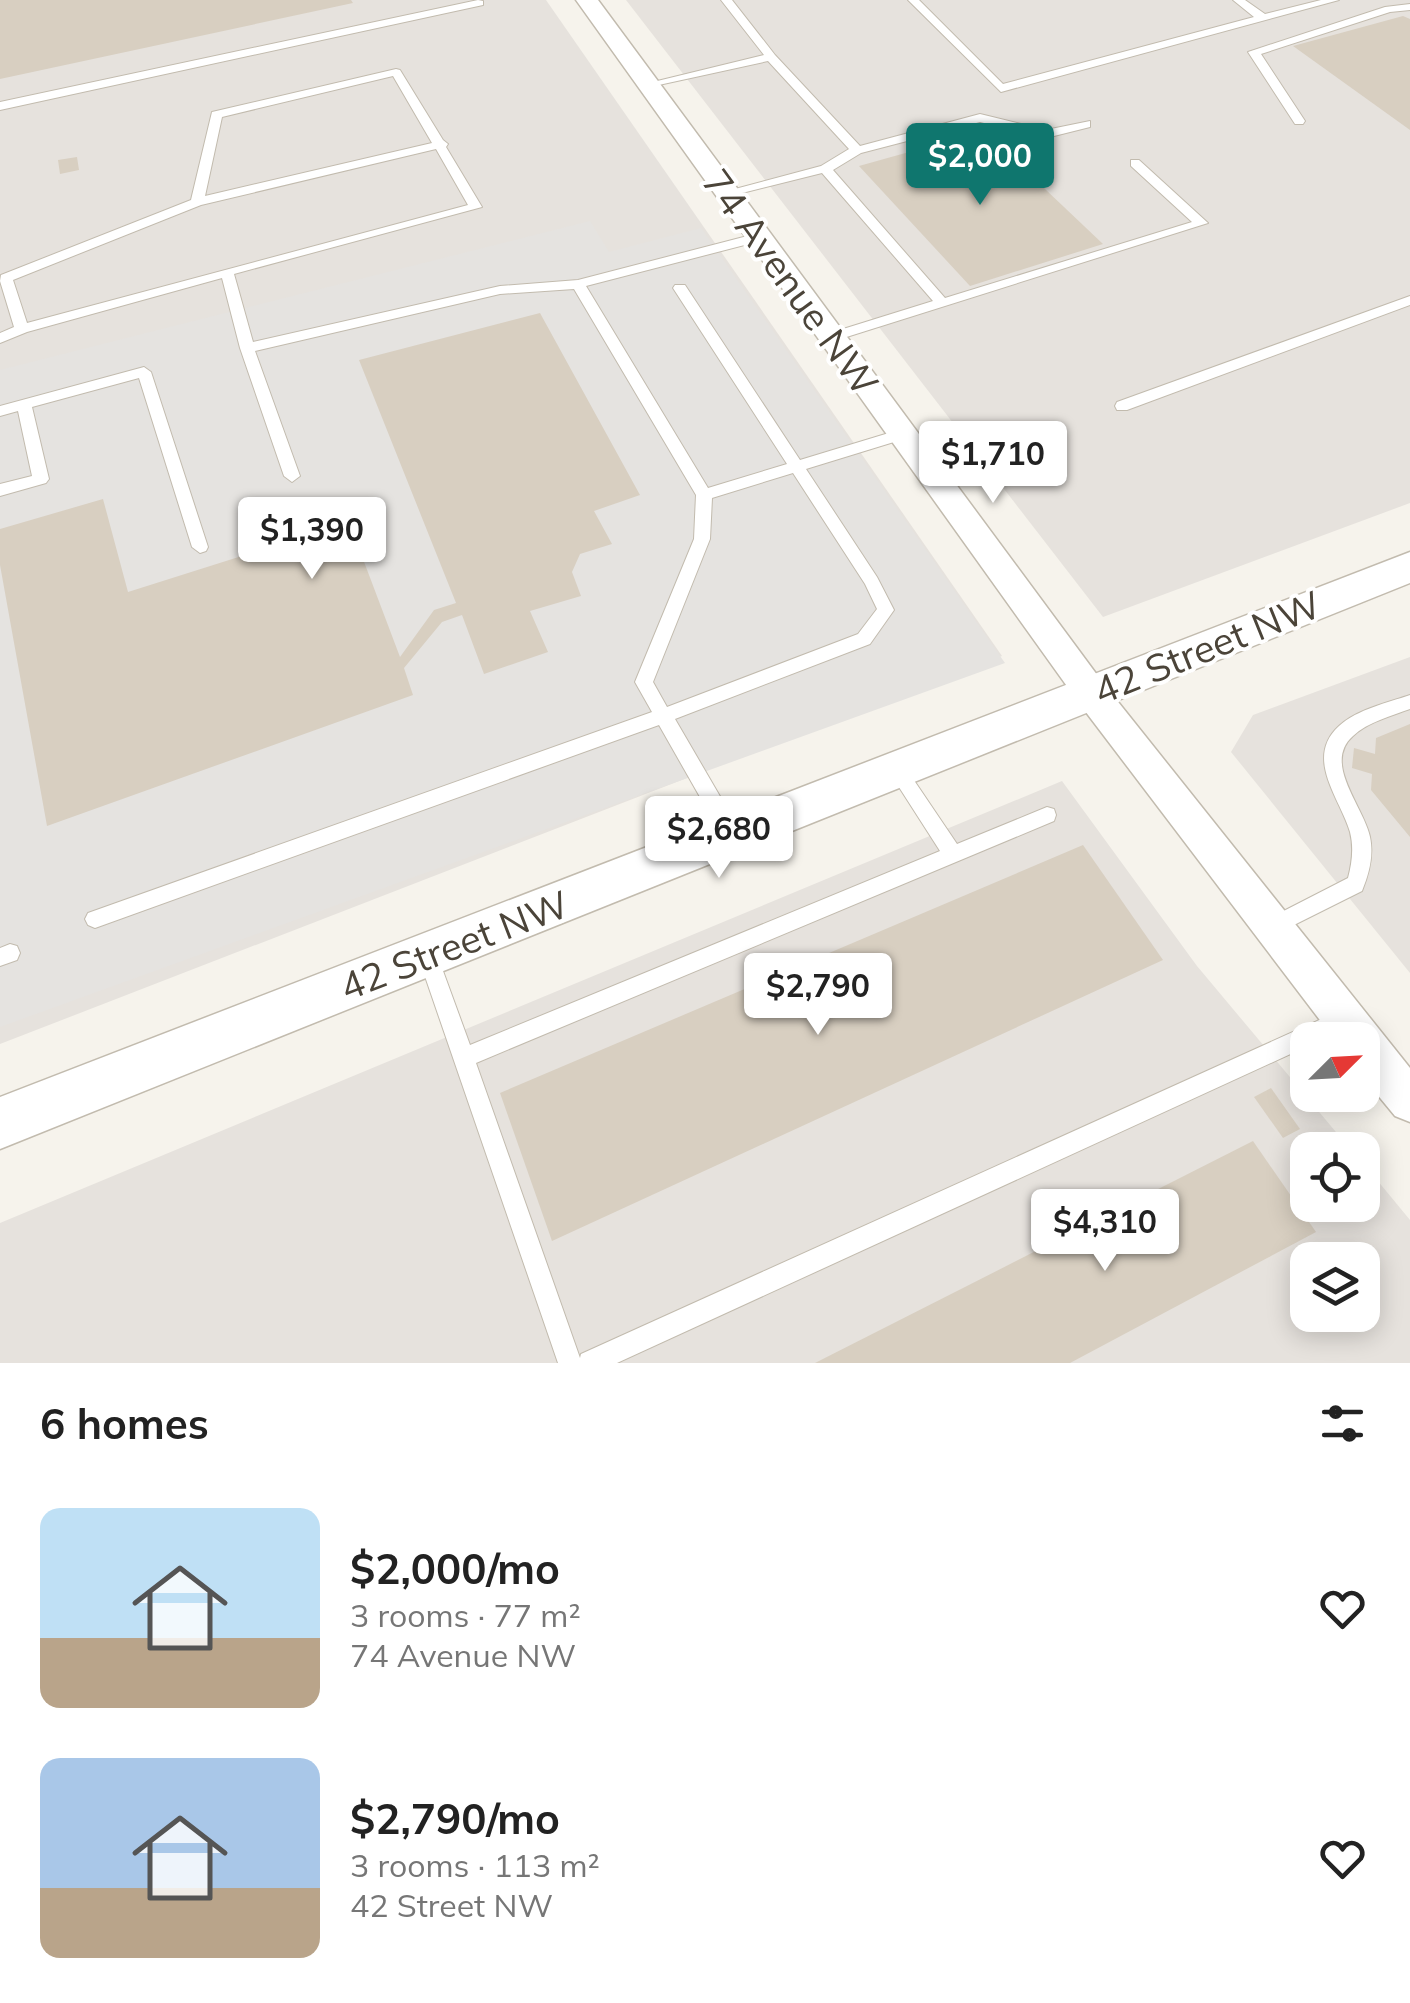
<!DOCTYPE html>
<html lang="en">
<head>
<meta charset="utf-8">
<style>
  :root { --surface:#fff; --page:#f6f6f6; --text:#222; --muted:#767676; --accent:#0f766e }
  body { margin:0; font-family:Mulish,sans-serif; background:var(--page); color:var(--text); height:100vh; display:flex; flex-direction:column; font-size:38px; white-space:nowrap }
  * { box-sizing:border-box; margin:0 }
  p { font-size:32px; color:var(--muted) }
  .icon { flex:none; width:55px; height:55px; fill:none; stroke:currentColor; stroke-width:2; stroke-linecap:round; stroke-linejoin:round }
  .map { position:relative; height:1363px; overflow:hidden }
  .side { display:flex; flex-direction:column; background:var(--surface); flex:1 }
  .side>* { flex:none }
  .needle { width:65px; rotate:66deg }
  .controls { position:absolute; left:1290px; top:1022px; display:grid; gap:20px }
  .controls a { display:grid; place-items:center; width:90px; height:90px; border-radius:20px; background:var(--surface); box-shadow:0 5px 25px #0003; font-size:50px }
  .price { position:absolute; translate:-50% -85px; padding:0 22px; border-radius:10px; background:#fff; color:#222; font-size:32px; line-height:65px; filter:drop-shadow(0 2px 5px #0008) }
  .price::after { content:''; position:absolute; left:50%; top:60px; width:30px; height:22px; margin-left:-15px; background:inherit; clip-path:polygon(0 0,100% 0,50% 100%) }
  .price.active { background:var(--accent); color:#fff }
  ul { padding:0; list-style:none }
  li { display:flex; align-items:center; gap:30px; height:250px; padding:0 40px }
  li span { display:grid; place-items:center; flex:none; width:280px; height:200px; border-radius:20px; color:#555 }
  li>.icon { margin-inline-start:auto }
  span .icon { width:120px; height:120px; fill:#fffc; stroke-width:1 }
  li b { font-size:42px }
  h2 { display:flex; justify-content:space-between; align-items:center; height:120px; padding:0 40px; font-size:42px }
  .map>svg:first-child { display:block }
  .industrial { fill:#e6e2dd; fill-rule:evenodd }
  .parking { fill:#e5e3e0 }
  .building { fill:#d8cfc1 }
  .lines { fill:none; stroke-linecap:round; stroke-linejoin:round }
  .service-casing { stroke:#c2bbae; stroke-width:2 }
  .minor-casing { stroke:#c2bbae; stroke-width:3 }
  .tertiary-casing { stroke:#c2bbae; stroke-width:3 }
  .service { fill:#fff; fill-rule:evenodd }
  .minor { fill:#fff; fill-rule:evenodd }
  .tertiary { fill:#fff; fill-rule:evenodd }
  .labels { text-anchor:middle; dominant-baseline:central; stroke-width:8; stroke-linejoin:round; paint-order:stroke }
  .street-label { font-size:38px; fill:#4b4439; stroke:#fff }
</style>
</head>
<body>
<div class="map">
<svg width="1410" height="1363" viewBox="0 0 1410 1363">
  <rect width="100%" height="100%" fill="#f6f3ec"/>
  <g class="industrial">
    <polygon points="0,0 546,0 1002,656 0,1044"/>
    <polygon points="626,0 1410,0 1410,503 1103,617"/>
    <polygon points="1410,657 1410,973 1231,752 1253,715"/>
    <path d="M1062,781l135,185 154,184h-43v55h54l1,-42 47,57v143h-1410v-140zM1308,1260h54v55h-54z"/>
  </g>
  <polygon class="parking" points="590,221 609,252 701,228 1005,663 0,1027 0,370"/>
  <g class="building">
    <polygon points="0,0 351,0 353,3 0,79"/>
    <polygon points="1403,16 1410,19 1410,130 1293,46"/>
    <polygon points="984,131 1103,244 970,286 859,166"/>
    <polygon points="77,157 79,170 60,174 58,160"/>
    <polygon points="540,313 640,495 594,511 612,544 580,554 572,572 581,596 530,611 548,652 484,674 462,615 442,622 404,668 413,695 47,826 0,565 0,529 103,499 128,592 349,522 400,657 434,610 456,603 359,360"/>
    <polygon points="1410,724 1410,837 1371,790 1372,774 1352,768 1354,748 1375,754 1376,738"/>
    <polygon points="1083,845 1163,960 552,1241 500,1093"/>
    <polygon points="1271,1088 1300,1129 1283,1138 1254,1097"/>
    <polygon points="1253,1141 1316,1232 1070,1363 815,1363"/>
  </g>
  <g class="lines">
    <g class="service-casing">
      <g id="service">
        <polygon points="478,0 483,1 483,5 0,110 0,102"/>
        <polygon points="721,0 732,0 775,55 860,146 980,114 1046,130 1090,121 1090,127 1046,138 980,122 861,153 833,170 945,298 1192,222 1131,166 1131,160 1139,160 1208,223 837,340 827,340 827,334 933,301 822,173 726,197 720,193 821,166 849,149 768,61 645,88 645,84 764,55"/>
        <polygon points="908,0 919,0 1003,84 1254,17 1233,0 1245,0 1265,14 1321,0 1339,0 1001,92"/>
        <polygon points="1410,4 1410,10 1390,12 1261,54 1305,121 1303,124 1295,124 1248,52 1385,7"/>
        <path d="M396,69l4,1 43,70 5,4 -2,3 36,60 -248,67 19,68 247,-56 78,-6 181,-47 5,1v6l-178,46 122,202 79,-24 -114,-176 2,-3h10l115,175 102,-31 5,1 3,4 -3,4 -101,31 71,108 17,33 -24,34 -195,75 64,110 2,6 -2,6 -7,2 -7,-2 -66,-116 -564,203 -7,-3 -3,-6 3,-6 564,-201 -17,-30 59,-143 2,-44 -122,-206 -74,5 -245,57 45,125 -8,6 -8,-6 -44,-128 -18,-70 -195,54 -27,11v-10l14,-6 -14,-46 1,-6 190,-75 21,-88zM393,76l39,67 -227,53 17,-79zM436,149l32,56 -441,118 -14,-43 188,-75zM793,473l72,111 12,25 -19,25 -191,73 -14,-25 57,-143 2,-41z"/>
        <polygon points="1410,296 1410,305 1127,410 1117,410 1115,406 1117,402"/>
        <polygon points="144,367 151,372 208,547 206,551 200,553 192,547 139,378 32,407 49,479 46,483 0,496 0,484 32,476 18,411 0,416 0,406"/>
        <path d="M1410,695v14c-19,7 -42,13 -57,27 -31,27 11,71 17,101 4,19 -1,37 -8,54l-84,42 -7,3 -7,-3 -3,-6 3,-6 84,-43c4,-15 6,-30 2,-46 -10,-34 -46,-74 -11,-106 19,-17 48,-23 71,-31z"/>
        <polygon points="897,762 903,764 957,844 1047,807 1054,809 1056,815 1054,821 476,1063 580,1358 581,1354 1337,1012 1344,1009 1351,1012 1354,1019 1351,1026 1321,1040 1308,1040 1308,1046 617,1363 558,1363 418,956 421,949 428,947 435,949 470,1045 940,851 888,770 891,764"/>
        <polygon points="10,944 17,946 20,953 17,960 0,966 0,948"/>
      </g>
    </g>
    <g class="minor-casing">
      <polygon id="minor" points="576,0 598,0 1103,683 1410,1068 1410,1122 1395,1116 1362,1076 1362,1040 1335,1040 1079,703"/>
    </g>
    <g class="tertiary-casing">
      <polygon id="tertiary" points="1410,552 1410,583 0,1149 0,1097"/>
    </g>
    <use href="#service" class="service"/>
    <use href="#minor" class="minor"/>
    <use href="#tertiary" class="tertiary"/>
  </g>
  <g class="labels">
    <g class="street-label">
      <text transform="translate(791 282) rotate(54)">74 Avenue NW</text>
      <text transform="translate(1207 647) rotate(-22)">42 Street NW</text>
      <text transform="translate(454 945) rotate(-21)">42 Street NW</text>
    </g>
  </g>
</svg>
<div class="controls">
<a><svg class="needle" viewBox="-14 -14 28 28"><path d="M0-13l5 13h-10z" fill="#e53935"/><path d="M0 13l5-13h-10z" fill="#767676"/></svg></a>
<a><svg class="icon" aria-label="locate" viewBox="0 0 24 24"><circle cx="12" cy="12" r="6"/><path d="M12 2v4M12 18v4M2 12h4M18 12h4"/></svg></a>
<a><svg class="icon" aria-label="layers" viewBox="0 0 24 24"><path d="M12 4l9 5-9 5-9-5zM3 14l9 5 9-5"/></svg></a>
</div>
<b class="price active" style="left:980px;top:208px">$2,000</b>
<b class="price" style="left:993px;top:506px">$1,710</b>
<b class="price" style="left:312px;top:582px">$1,390</b>
<b class="price" style="left:719px;top:881px">$2,680</b>
<b class="price" style="left:818px;top:1038px">$2,790</b>
<b class="price" style="left:1105px;top:1274px">$4,310</b>
</div>
<section class="side">
<h2>6 homes<svg class="icon" aria-label="filters" viewBox="0 0 24 24"><path d="M4 7h16M4 17h16"/><circle cx="9" cy="7" r="2"/><circle cx="15" cy="17" r="2"/></svg></h2>
<ul>
<li><span style="background:linear-gradient(#bfe0f5 65%,#b9a48a 0)"><svg class="icon" aria-label="home" viewBox="0 0 24 24"><path d="M3 11l9-7 9 7M6 9v11h12V9"/></svg></span><div><b>$2,000/mo</b><p>3 rooms · 77 m²</p><p>74 Avenue NW</p></div><svg class="icon" aria-label="heart" viewBox="0 0 24 24"><path d="M12 20l-8-8c-3-5 5-10 8-4 3-6 11-1 8 4z"/></svg></li>
<li><span style="background:linear-gradient(#a9c7e8 65%,#b9a48a 0)"><svg class="icon" aria-label="home" viewBox="0 0 24 24"><path d="M3 11l9-7 9 7M6 9v11h12V9"/></svg></span><div><b>$2,790/mo</b><p>3 rooms · 113 m²</p><p>42 Street NW</p></div><svg class="icon" aria-label="heart" viewBox="0 0 24 24"><path d="M12 20l-8-8c-3-5 5-10 8-4 3-6 11-1 8 4z"/></svg></li>
</ul>
</section>
</body>
</html>
